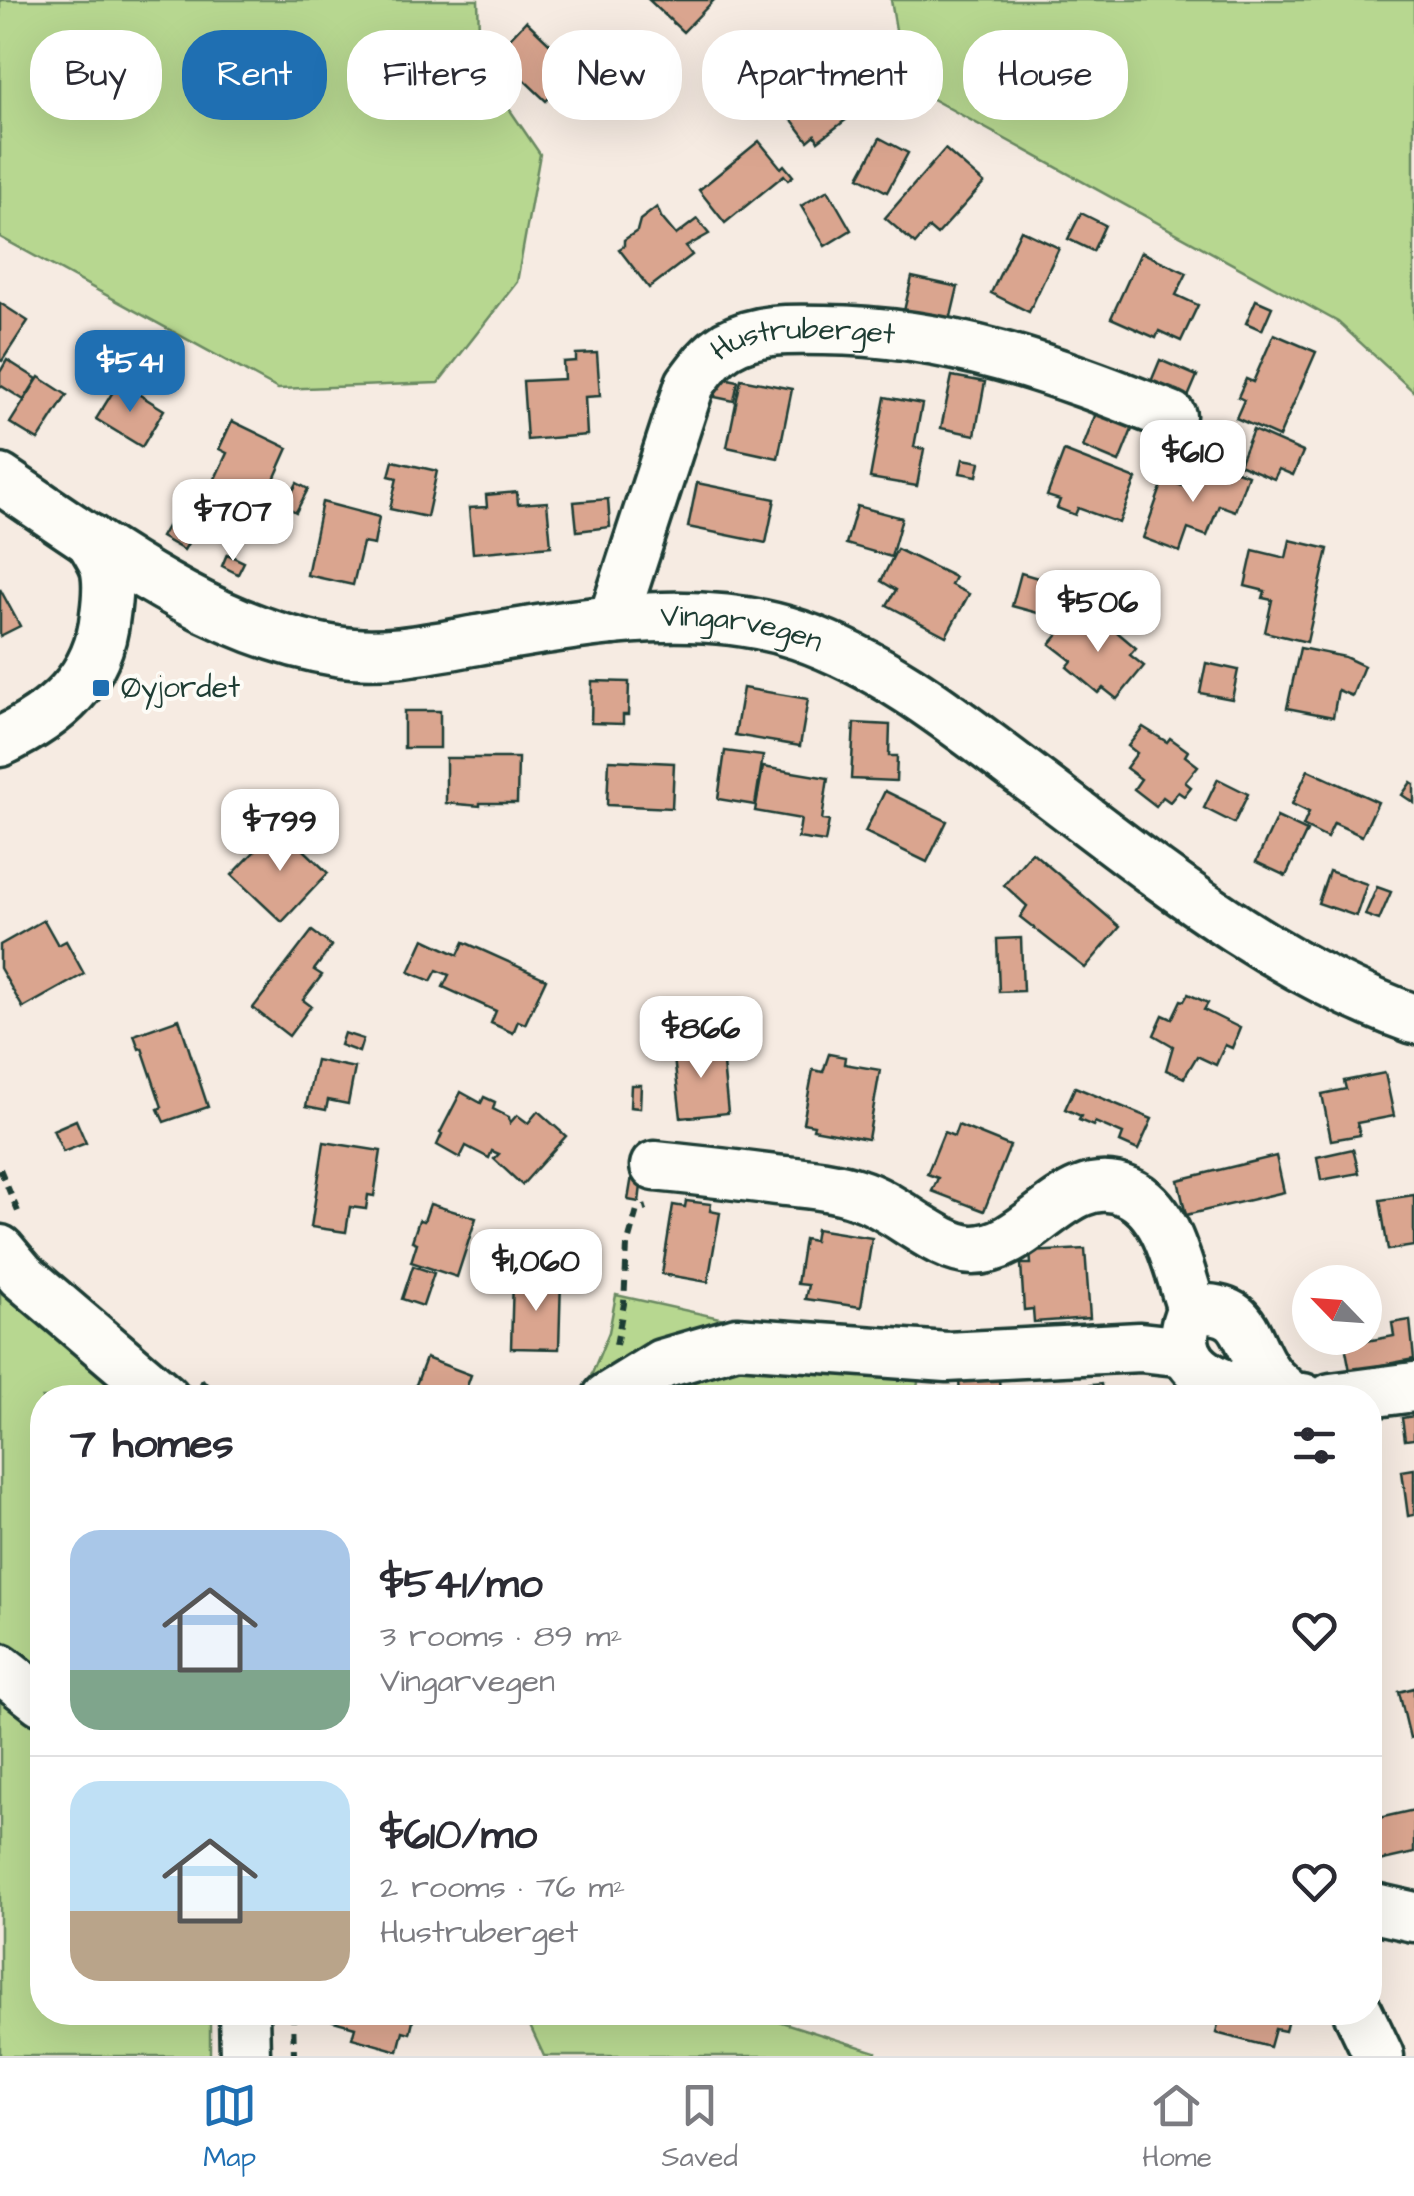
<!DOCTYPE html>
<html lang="en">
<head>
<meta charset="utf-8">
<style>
  :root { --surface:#fff; --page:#f2f2f3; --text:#2b2b33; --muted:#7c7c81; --line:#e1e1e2; --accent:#1f6fb2 }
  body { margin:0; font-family:"Architects Daughter",sans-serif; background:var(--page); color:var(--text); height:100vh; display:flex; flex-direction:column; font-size:38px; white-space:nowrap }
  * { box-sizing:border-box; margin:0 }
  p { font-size:32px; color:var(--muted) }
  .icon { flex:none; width:55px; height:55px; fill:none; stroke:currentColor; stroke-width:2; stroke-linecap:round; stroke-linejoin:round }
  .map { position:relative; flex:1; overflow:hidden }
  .drawer { position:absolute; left:30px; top:1385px; width:1352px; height:640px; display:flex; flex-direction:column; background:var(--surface); border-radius:40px; box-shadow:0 10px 40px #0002 }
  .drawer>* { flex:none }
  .banner { position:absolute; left:30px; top:30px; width:1355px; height:90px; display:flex; gap:20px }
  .needle { width:65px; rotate:295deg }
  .fabs { position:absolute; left:1292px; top:1265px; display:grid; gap:20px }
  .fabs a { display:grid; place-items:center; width:90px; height:90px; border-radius:50%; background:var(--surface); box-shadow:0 10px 40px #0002; font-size:50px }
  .price { position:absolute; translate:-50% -85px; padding:0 22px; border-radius:20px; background:#fff; color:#222; font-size:32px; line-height:65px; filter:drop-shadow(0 2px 5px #0008) }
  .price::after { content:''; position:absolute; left:50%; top:60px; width:30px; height:22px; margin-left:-15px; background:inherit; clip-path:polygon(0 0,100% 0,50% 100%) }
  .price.selected { background:var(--accent); color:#fff }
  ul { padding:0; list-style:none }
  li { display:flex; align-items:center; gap:30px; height:250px; padding:0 40px }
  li+li { border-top:2px solid var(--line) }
  li span { display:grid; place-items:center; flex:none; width:280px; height:200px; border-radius:30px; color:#555 }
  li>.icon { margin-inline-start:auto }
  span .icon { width:120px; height:120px; fill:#fffc; stroke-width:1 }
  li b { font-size:42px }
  h2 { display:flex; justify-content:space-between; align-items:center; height:120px; padding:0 40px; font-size:42px }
  .tag { padding:0 35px; border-radius:40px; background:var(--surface); box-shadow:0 10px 40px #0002; font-size:35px; line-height:90px }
  .tag.selected { background:var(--accent); color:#fff }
  .tabs { display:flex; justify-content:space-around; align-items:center; height:140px; border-top:2px solid var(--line); background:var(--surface); font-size:28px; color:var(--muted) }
  .tabs a { display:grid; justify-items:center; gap:5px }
  .tabs .selected { color:var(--accent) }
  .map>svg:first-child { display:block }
  .green { fill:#b7d790; stroke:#6b8a62; stroke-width:2.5 }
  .building { fill:#daa58f; stroke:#1f3d34; stroke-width:2.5 }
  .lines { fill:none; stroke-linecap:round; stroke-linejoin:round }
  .minor-casing { stroke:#1f3d34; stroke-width:55 }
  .path { stroke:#1f3d34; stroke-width:6; stroke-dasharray:10 8; stroke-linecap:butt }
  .minor { stroke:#fdfcf7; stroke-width:48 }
  .poi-dot { fill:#1f6fb2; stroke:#fdfcf7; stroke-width:4 }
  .labels { text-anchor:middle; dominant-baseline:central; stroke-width:8; stroke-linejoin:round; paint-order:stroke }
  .street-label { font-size:30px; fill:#1f3d34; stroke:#fdfcf7 }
  .poi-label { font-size:30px; fill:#1f3d34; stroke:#fdfcf7; text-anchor:start }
</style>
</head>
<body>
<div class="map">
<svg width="1414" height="2056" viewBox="0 0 1414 2056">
  <rect width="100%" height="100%" fill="#f6ebe2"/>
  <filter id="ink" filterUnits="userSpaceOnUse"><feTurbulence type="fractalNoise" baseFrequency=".01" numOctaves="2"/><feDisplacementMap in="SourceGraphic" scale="20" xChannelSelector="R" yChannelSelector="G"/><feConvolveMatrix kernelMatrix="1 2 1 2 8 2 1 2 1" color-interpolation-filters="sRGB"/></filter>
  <g filter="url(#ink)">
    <g class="green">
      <polygon points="0,0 478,0 480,66 540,154 517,282 438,383 278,389 0,237"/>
      <polygon points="891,0 1414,0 1414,392 1338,322 905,84"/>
      <polygon points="0,1286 140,1397 42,1398 42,2012 210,2013 210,2056 0,2056"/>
      <polygon points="616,1295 922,1363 915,1397 582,1398 609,1332"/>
      <polygon points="524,2013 753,2013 876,2052 875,2056 544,2056"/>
    </g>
    <g class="building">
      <polygon points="649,0 714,0 683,32"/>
      <polygon points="526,21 588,80 582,87 570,76 546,101 504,61 497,52"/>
      <polygon points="842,57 870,94 843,114 847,119 818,141 815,135 808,141 780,104"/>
      <polygon points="880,138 908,153 887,192 859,177"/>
      <polygon points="759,141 781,168 784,165 793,176 788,180 784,175 725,223 699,190"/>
      <polygon points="945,149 984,183 937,235 929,228 915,244 885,218"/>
      <polygon points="828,190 851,230 825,246 801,206"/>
      <polygon points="657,207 661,217 676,235 697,219 709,234 686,247 692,255 649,288 619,249 624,246 624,240 637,231 640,220"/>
      <polygon points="1081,213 1105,225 1093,251 1068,239"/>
      <polygon points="1021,230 1059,248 1029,312 991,293"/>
      <polygon points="1141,252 1187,273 1176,295 1198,305 1181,341 1159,331 1156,338 1111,318"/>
      <polygon points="912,277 958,287 949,325 903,315"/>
      <polygon points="1256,300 1272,307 1262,330 1246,323"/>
      <polygon points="0,303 28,321 2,361 0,360"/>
      <polygon points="1274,334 1316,352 1279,437 1236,418 1244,400 1238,397 1246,379 1253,382"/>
      <polygon points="597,353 600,396 585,397 587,435 527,440 523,381 564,379 563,362 576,361 576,354"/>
      <polygon points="7,360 37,379 24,400 0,385 0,372"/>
      <polygon points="1160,360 1197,376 1185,404 1145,396"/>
      <polygon points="952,376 985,382 975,435 941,428"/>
      <polygon points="39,377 67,395 38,440 10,423"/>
      <polygon points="719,377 738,381 734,401 715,397"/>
      <polygon points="741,379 792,389 778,458 727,447"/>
      <polygon points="119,382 164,410 142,447 96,419"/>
      <polygon points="885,397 922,404 914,447 924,449 917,486 870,478"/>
      <polygon points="1096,413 1133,427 1119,462 1083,447"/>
      <polygon points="232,421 288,448 263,504 214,481 227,453 219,449"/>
      <polygon points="1253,430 1303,452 1293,475 1279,469 1274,479 1239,464"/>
      <polygon points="1064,451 1136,479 1119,523 1078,508 1075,515 1057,508 1060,500 1047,496"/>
      <polygon points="963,459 980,462 977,476 960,473"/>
      <polygon points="1205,459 1248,475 1235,511 1219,505 1207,536 1188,529 1180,552 1143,538 1164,479 1193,490"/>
      <polygon points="393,461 437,471 427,517 390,509 397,478 389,476"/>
      <polygon points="297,483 308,489 296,512 285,506"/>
      <polygon points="697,483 775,499 766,543 688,527"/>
      <polygon points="517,492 518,504 547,502 551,546 473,553 469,508 487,507 486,495"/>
      <polygon points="608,499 610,527 577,531 574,502"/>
      <polygon points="322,502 379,517 374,545 363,543 353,585 307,575"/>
      <polygon points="180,504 203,517 184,550 161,537"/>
      <polygon points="857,506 902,518 891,557 846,544"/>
      <polygon points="1290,540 1328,549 1307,642 1265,632 1272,600 1263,598 1265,591 1245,586 1253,550 1286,558"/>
      <polygon points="897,549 955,577 951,585 969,594 946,636 887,605 896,590 881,581"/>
      <polygon points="227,554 244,562 238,574 222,566"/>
      <polygon points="1021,573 1055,583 1045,615 1012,606"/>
      <polygon points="0,589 20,626 0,636"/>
      <polygon points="1078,611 1098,628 1104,621 1136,648 1130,655 1144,666 1117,699 1103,688 1098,693 1067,667 1072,661 1050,644"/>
      <polygon points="1300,648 1345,657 1364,666 1352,696 1338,690 1333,717 1287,708"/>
      <polygon points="1206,663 1238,670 1232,699 1200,693"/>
      <polygon points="592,681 629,682 628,715 623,715 623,724 591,723"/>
      <polygon points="743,688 808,699 800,746 735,735"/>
      <rect x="404" y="711" width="36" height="37"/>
      <polygon points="854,723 890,725 889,756 897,756 896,781 851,779"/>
      <polygon points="1143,727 1167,742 1170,738 1188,751 1185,756 1198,766 1185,782 1191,787 1184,796 1178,792 1170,802 1163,797 1156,806 1134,789 1141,779 1126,768 1137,753 1128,746"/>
      <polygon points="725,751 763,756 755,805 718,799"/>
      <polygon points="446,758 518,758 517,803 480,803 480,806 446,803"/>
      <polygon points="609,760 674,763 672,808 607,805"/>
      <polygon points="763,767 828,778 822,820 829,821 825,842 798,838 801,819 755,811"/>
      <polygon points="1308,770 1378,802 1362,836 1334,823 1327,838 1303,826 1309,812 1292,804"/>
      <polygon points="1218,779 1248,794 1234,823 1204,808"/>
      <polygon points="1411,782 1414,784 1414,803 1402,795"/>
      <polygon points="885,791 947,821 927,862 865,832"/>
      <polygon points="1277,817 1307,831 1286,876 1256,862"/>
      <polygon points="279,826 328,873 282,922 232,875"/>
      <polygon points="1032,852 1120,927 1085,968 1020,917 1027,906 1004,885"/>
      <polygon points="1329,871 1367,884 1356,916 1318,903"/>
      <polygon points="1377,887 1391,892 1379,920 1365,915"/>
      <polygon points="44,920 58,945 66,941 84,974 23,1008 0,968 0,945"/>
      <polygon points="312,931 332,946 314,970 322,975 303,1000 311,1006 289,1036 253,1008"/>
      <polygon points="1021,938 1023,991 999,992 997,939"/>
      <polygon points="424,939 458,955 464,942 546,979 525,1024 518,1021 513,1033 491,1023 496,1011 443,987 449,975 437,970 431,981 409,972"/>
      <polygon points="1188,994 1208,1003 1204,1010 1240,1028 1232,1048 1225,1045 1216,1065 1197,1056 1184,1078 1166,1070 1173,1046 1154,1035 1163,1015 1172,1019 1181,1000 1184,1001"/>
      <polygon points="179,1019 208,1107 164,1122 158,1109 162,1107 142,1048 139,1049 134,1035"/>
      <polygon points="344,1033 363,1039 359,1052 340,1045"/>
      <polygon points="721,1044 728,1113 681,1118 673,1049"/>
      <polygon points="829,1054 845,1057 844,1064 880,1070 868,1139 813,1129 814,1125 803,1123 813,1070 823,1072"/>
      <polygon points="316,1060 355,1068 348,1104 328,1100 326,1110 306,1106"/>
      <polygon points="1385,1073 1394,1116 1357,1123 1360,1135 1331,1140 1322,1094 1346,1089 1344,1081"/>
      <polygon points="631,1085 641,1085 640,1108 630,1107"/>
      <polygon points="1075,1087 1152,1119 1138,1150 1120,1142 1123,1134 1095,1122 1093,1126 1079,1120 1081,1116 1065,1109"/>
      <polygon points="461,1092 481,1103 484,1097 495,1102 493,1109 509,1117 510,1123 517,1115 528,1123 538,1111 566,1136 522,1185 494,1159 499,1154 492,1151 489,1158 466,1146 460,1158 437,1145 442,1134 440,1133"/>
      <polygon points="76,1120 86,1143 63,1152 53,1130"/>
      <polygon points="958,1125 1010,1146 984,1211 932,1191 938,1178 927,1174 944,1132 954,1136"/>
      <polygon points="324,1142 381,1151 374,1196 368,1195 366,1209 350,1207 346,1232 311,1227"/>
      <polygon points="1353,1149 1359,1173 1321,1180 1317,1157"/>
      <polygon points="1276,1156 1284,1192 1186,1215 1178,1180"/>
      <polygon points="632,1176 642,1178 639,1202 628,1200"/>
      <polygon points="1414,1195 1414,1246 1388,1250 1380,1200"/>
      <polygon points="686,1201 711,1204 710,1211 720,1213 708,1282 662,1274 673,1205 685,1207"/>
      <polygon points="430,1204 476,1218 457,1277 411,1262 417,1243 412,1241 419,1220 424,1221"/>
      <polygon points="816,1229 872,1238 861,1307 805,1299 808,1285 797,1284 804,1239 814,1241"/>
      <polygon points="1085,1249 1090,1318 1034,1322 1033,1309 1024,1310 1021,1264 1031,1264 1030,1252"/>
      <polygon points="413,1266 434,1273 423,1306 402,1299"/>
      <polygon points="1336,1269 1339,1282 1325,1282 1323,1272"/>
      <polygon points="513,1278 561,1279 559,1349 511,1348"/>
      <polygon points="1410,1320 1414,1359 1350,1371 1345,1345 1394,1336 1392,1323"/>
      <polygon points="426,1358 471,1375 463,1398 411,1398"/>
      <polygon points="999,1376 1000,1398 960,1398 959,1378"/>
      <polygon points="1101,1384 1103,1398 1052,1398 1051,1389"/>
      <polygon points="1414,1416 1414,1439 1405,1440 1402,1418"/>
      <polygon points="1414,1469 1414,1515 1408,1516 1402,1471"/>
      <polygon points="1414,1688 1414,1737 1410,1738 1399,1692"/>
      <polygon points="1414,1810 1414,1853 1379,1861 1370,1820"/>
      <polygon points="336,2012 415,2012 410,2033 403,2031 398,2051 352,2038 355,2027 333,2021"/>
      <polygon points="1071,2012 1116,2012 1116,2018 1071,2015"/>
      <polygon points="1213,2012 1290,2012 1285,2031 1275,2029 1270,2047 1216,2033 1220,2014"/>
    </g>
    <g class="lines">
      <g class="minor-casing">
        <g id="minor">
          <path id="s1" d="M0,479c102,68 212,153 336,172 46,8 96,-3 141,-11 104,-17 219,-40 322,-5 84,29 152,83 222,136 126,94 243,194 393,248"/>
          <path id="s2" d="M613,620l77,-236c11,-15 21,-29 37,-39 30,-17 63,-16 97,-15 126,1 231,40 347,86"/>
          <path d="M0,742c55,-26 99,-62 105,-127 2,-15 4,-33 0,-48 -3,-9 -10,-19 -15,-28"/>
          <path d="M655,1166c40,4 81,9 121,14 27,3 56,5 82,14 37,11 81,56 115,56 59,0 93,-85 155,-58 41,18 50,78 64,117"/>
          <polyline points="0,1250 21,1275 165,1398"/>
          <path d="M1291,1397c-7,-7 -17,-14 -23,-22 -27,-37 -16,-70 -76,-66 -36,72 60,87 111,89"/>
          <polyline points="607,1398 662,1364 737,1342 947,1357 1140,1347 1186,1352"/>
          <polyline points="1331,1398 1414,1387"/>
          <polyline points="0,1668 42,1701"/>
          <polyline points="1370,1907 1414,1917"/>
          <polyline points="244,2012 245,2056"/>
          <polyline points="1358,2012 1379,2056"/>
        </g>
      </g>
      <g class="path">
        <polyline points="0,1169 19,1214"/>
        <polyline points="616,1345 624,1304 627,1246 637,1210 647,1207"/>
        <polyline points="201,1380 217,1398"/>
        <polyline points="293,2012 294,2056"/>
      </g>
      <use href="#minor" class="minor"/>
    </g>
  </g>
  <rect class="poi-dot" x="91" y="678" width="20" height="20" rx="5"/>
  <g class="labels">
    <g class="street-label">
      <text stroke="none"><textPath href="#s2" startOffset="380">Hustruberget</textPath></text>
      <text stroke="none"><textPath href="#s1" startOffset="790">Vingarvegen</textPath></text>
    </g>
    <g class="poi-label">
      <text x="121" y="688">Øyjordet</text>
    </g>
  </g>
</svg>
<div class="fabs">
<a><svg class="needle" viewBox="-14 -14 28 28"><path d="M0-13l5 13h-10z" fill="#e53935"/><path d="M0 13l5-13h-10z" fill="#7c7c81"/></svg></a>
</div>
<b class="price selected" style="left:130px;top:415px">$541</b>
<b class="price" style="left:1193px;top:505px">$610</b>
<b class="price" style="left:233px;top:564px">$707</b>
<b class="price" style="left:1098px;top:655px">$506</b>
<b class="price" style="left:280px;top:874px">$799</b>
<b class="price" style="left:701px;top:1081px">$866</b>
<b class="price" style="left:536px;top:1314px">$1,060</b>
<div class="banner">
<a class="tag">Buy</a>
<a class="tag selected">Rent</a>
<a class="tag">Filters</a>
<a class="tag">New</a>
<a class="tag">Apartment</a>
<a class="tag">House</a>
</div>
<section class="drawer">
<h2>7 homes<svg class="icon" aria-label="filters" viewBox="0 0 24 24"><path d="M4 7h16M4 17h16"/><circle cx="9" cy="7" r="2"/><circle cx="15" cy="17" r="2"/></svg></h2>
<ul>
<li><span style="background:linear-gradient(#a9c7e8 70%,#7fa58c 0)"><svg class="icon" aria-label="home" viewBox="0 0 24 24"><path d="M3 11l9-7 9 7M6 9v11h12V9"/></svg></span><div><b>$541/mo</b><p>3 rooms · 89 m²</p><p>Vingarvegen</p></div><svg class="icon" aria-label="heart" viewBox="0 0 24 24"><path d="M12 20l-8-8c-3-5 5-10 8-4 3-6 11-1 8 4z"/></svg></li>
<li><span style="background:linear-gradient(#bfe0f5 65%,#b9a48a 0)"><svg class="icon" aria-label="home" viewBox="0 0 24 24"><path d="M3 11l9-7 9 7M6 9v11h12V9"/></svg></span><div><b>$610/mo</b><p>2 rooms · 76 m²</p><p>Hustruberget</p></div><svg class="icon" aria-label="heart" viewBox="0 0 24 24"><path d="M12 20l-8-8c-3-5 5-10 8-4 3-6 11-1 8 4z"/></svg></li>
</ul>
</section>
</div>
<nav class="tabs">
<a class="selected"><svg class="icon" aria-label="map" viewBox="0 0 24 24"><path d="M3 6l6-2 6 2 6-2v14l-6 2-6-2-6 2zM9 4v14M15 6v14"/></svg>Map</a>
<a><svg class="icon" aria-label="saved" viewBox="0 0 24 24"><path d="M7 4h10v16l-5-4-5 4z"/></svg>Saved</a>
<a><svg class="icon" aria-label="home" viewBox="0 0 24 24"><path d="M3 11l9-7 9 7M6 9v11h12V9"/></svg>Home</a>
</nav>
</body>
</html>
